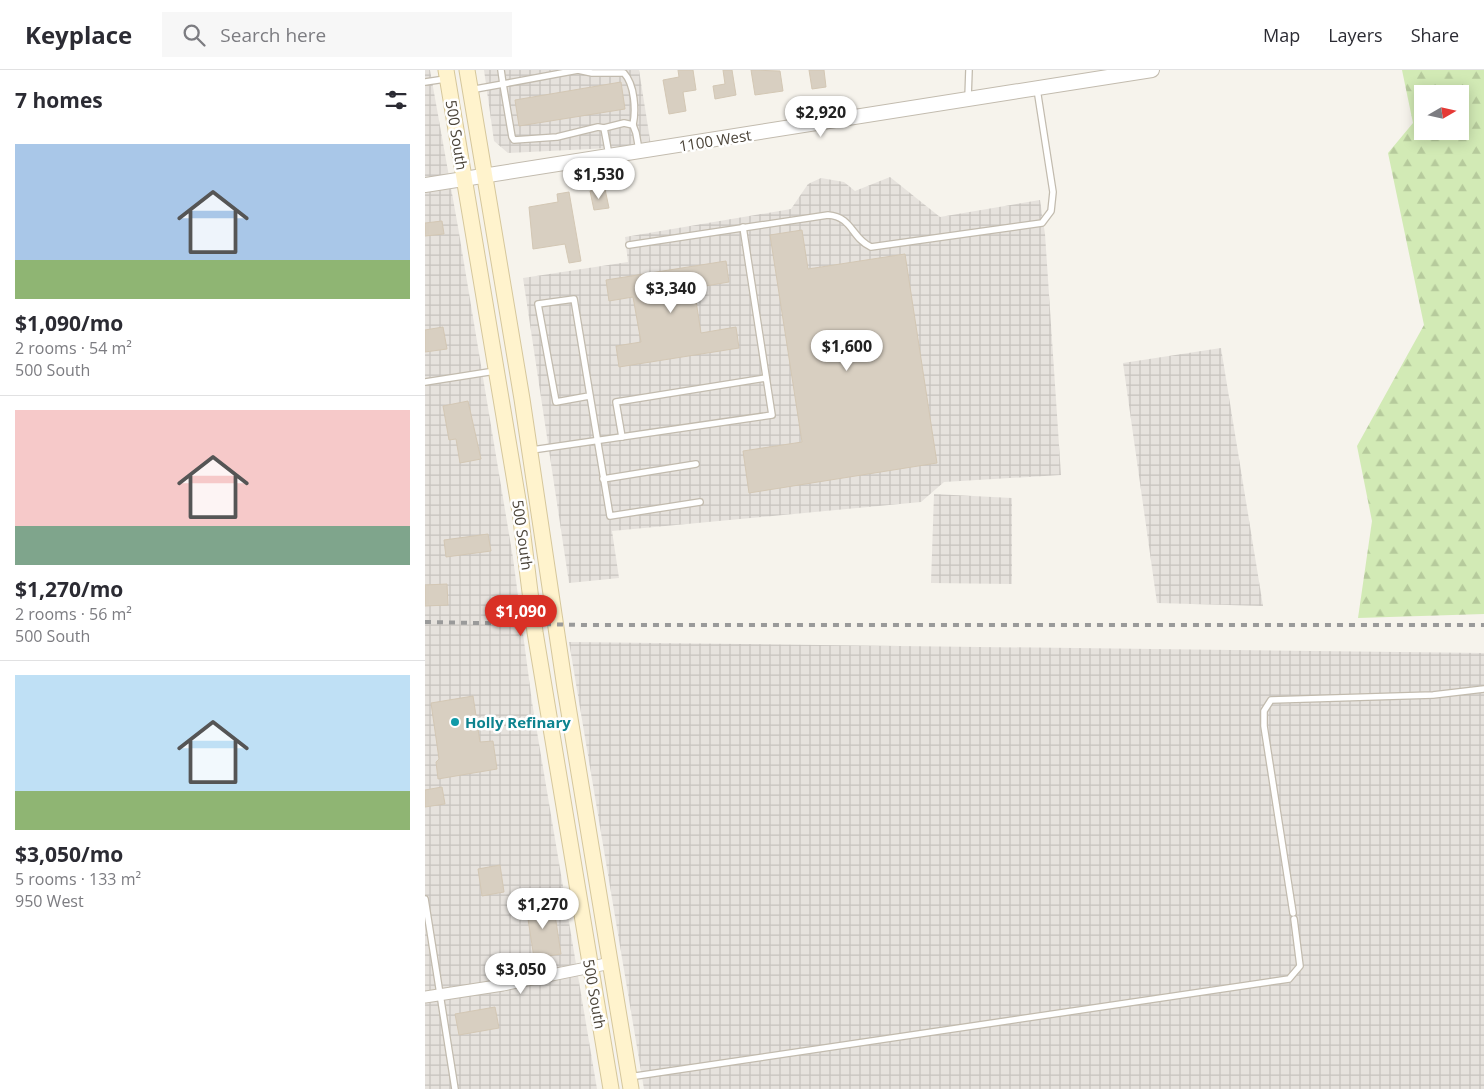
<!DOCTYPE html>
<html lang="en">
<head>
<meta charset="utf-8">
<style>
  :root { --surface:#fff; --page:#f7f7f7; --text:#2b2b33; --muted:#7c7c81; --line:#e1e1e2; --accent:#d93025 }
  body { margin:0; font-family:"Open Sans",sans-serif; background:var(--page); color:var(--text); height:100vh; display:flex; flex-direction:column; font-size:19px; white-space:nowrap }
  * { box-sizing:border-box; margin:0 }
  p { font-size:16px; color:var(--muted) }
  .icon { flex:none; width:28px; height:28px; fill:none; stroke:currentColor; stroke-width:2; stroke-linecap:round; stroke-linejoin:round }
  .map { position:relative; flex:1; overflow:hidden }
  .drawer { display:flex; flex-direction:column; background:var(--surface); width:425px }
  .drawer>* { flex:none }
  .needle { width:32px; rotate:81deg }
  .controls { position:absolute; left:989px; top:15px; display:grid; gap:10px }
  .controls a { display:grid; place-items:center; width:55px; height:55px; border-radius:0px; background:var(--surface); box-shadow:0 2px 12px #0003; font-size:25px }
  .price { position:absolute; translate:-50% -42px; padding:0 11px; border-radius:18px; background:#fff; color:#222; font-size:16px; line-height:32px; filter:drop-shadow(0 1px 2px #0008) }
  .price::after { content:''; position:absolute; left:50%; top:30px; width:15px; height:11px; margin-left:-8px; background:inherit; clip-path:polygon(0 0,100% 0,50% 100%) }
  .price.selected { background:var(--accent); color:#fff }
  ul { padding:0; list-style:none }
  li { display:grid; align-content:center; gap:10px; height:265px; padding:0 15px }
  li+li { border-top:1px solid var(--line) }
  li span { display:grid; place-items:center; height:155px; border-radius:0px; color:#555 }
  li>.icon { margin-inline-start:auto }
  span .icon { width:90px; height:90px; fill:#fffc; stroke-width:1 }
  li b { font-size:21px }
  h2 { display:flex; justify-content:space-between; align-items:center; height:60px; padding:0 15px; font-size:21px }
  header { display:flex; align-items:center; gap:30px; box-sizing:border-box; height:70px; padding:0 25px; background:var(--surface); border-bottom:1px solid var(--line) }
  header strong { font-size:24px }
  nav { display:flex; gap:28px; margin-inline-start:auto; font-size:18px }
  .search { width:350px; height:45px; background:var(--page); display:flex; align-items:center; gap:12px; box-sizing:border-box; padding:0 18px; border-radius:0px; color:var(--muted); font-size:19px }
  main { display:flex; flex:1; min-height:0 }
  .map>svg:first-child { display:block }
  .industrial { fill:url(#industrial-grid) }
  .forest { fill:url(#forest-firs); fill-rule:evenodd }
  .building { fill:#d8cfc1; stroke:#d3c7b4 }
  .lines { fill:none; stroke-linecap:round; stroke-linejoin:round }
  .service-casing { stroke:#c2bbae; stroke-width:8 }
  .minor-casing { stroke:#c2bbae; stroke-width:13 }
  .tertiary-casing { stroke:#c2bbae; stroke-width:16 }
  .secondary-casing { stroke:#d6c79b; stroke-width:17 }
  .service { stroke:#fff; stroke-width:5.5 }
  .minor { stroke:#fff; stroke-width:11 }
  .tertiary { stroke:#fff; stroke-width:14 }
  .secondary { stroke:#fff3cd; stroke-width:15 }
  .rail { stroke:#9a9a9a; stroke-width:4; stroke-dasharray:6 6; stroke-linecap:butt }
  .culture-dot { fill:#0f9aa8; stroke:#fff; stroke-width:2 }
  .labels { text-anchor:middle; dominant-baseline:central; stroke-width:5; stroke-linejoin:round; paint-order:stroke }
  .street-label { font-size:15px; fill:#4b4439; stroke:#fff }
  .culture-label { font-size:15px; font-weight:bold; fill:#0d838f; stroke:#fff; text-anchor:start }
</style>
</head>
<body>
<header>
<strong>Keyplace</strong>
<div class="search"><svg class="icon" aria-label="search" viewBox="0 0 24 24"><circle cx="10" cy="10" r="6"/><path d="M15 15l6 6"/></svg>Search here</div>
<nav><a>Map</a><a>Layers</a><a>Share</a></nav>
</header>
<main>
<section class="drawer">
<h2>7 homes<svg class="icon" aria-label="filters" viewBox="0 0 24 24"><path d="M4 7h16M4 17h16"/><circle cx="9" cy="7" r="2"/><circle cx="15" cy="17" r="2"/></svg></h2>
<ul>
<li><span style="background:linear-gradient(#a9c7e8 75%,#8fb573 0)"><svg class="icon" aria-label="home" viewBox="0 0 24 24"><path d="M3 11l9-7 9 7M6 9v11h12V9"/></svg></span><div><b>$1,090/mo</b><p>2 rooms · 54 m²</p><p>500 South</p></div></li>
<li><span style="background:linear-gradient(#f6c9c9 75%,#7fa58c 0)"><svg class="icon" aria-label="home" viewBox="0 0 24 24"><path d="M3 11l9-7 9 7M6 9v11h12V9"/></svg></span><div><b>$1,270/mo</b><p>2 rooms · 56 m²</p><p>500 South</p></div></li>
<li><span style="background:linear-gradient(#bfe0f5 75%,#8fb573 0)"><svg class="icon" aria-label="home" viewBox="0 0 24 24"><path d="M3 11l9-7 9 7M6 9v11h12V9"/></svg></span><div><b>$3,050/mo</b><p>5 rooms · 133 m²</p><p>950 West</p></div></li>
</ul>
</section>
<div class="map">
<svg width="1059" height="1019" viewBox="0 0 1059 1019">
  <defs>
    <pattern id="industrial-grid" width="8" height="8" patternUnits="userSpaceOnUse" patternTransform="scale(1.25)"><rect width="8" height="8" fill="#e6e2dd"/><path d="M0 4h8M4 0v8" fill="none" stroke="#c7c3be"/></pattern>
    <pattern id="forest-firs" width="22" height="20" patternUnits="userSpaceOnUse" patternTransform="scale(1.25)"><rect width="22" height="20" fill="#d2eab5"/><path d="M5 1l3.5 6h-7zM16 11l3.5 6h-7z" fill="#b6ca9c"/></pattern>
  </defs>
  <rect width="100%" height="100%" fill="#f6f3ec"/>
  <g class="industrial">
    <polygon points="0,0 5,0 33,157 88,488 107,632 172,1019 0,1019"/>
    <polygon points="59,0 214,0 226,76 83,83 69,71"/>
    <polygon points="465,107 515,147 615,130 620,164 636,405 519,412 496,432 187,461 194,508 144,513 98,208 203,192 200,167 366,139 383,114 396,108 419,112 430,121"/>
    <polygon points="796,278 838,536 732,533 698,293"/>
    <polygon points="509,424 587,428 587,514 506,513"/>
    <polygon points="144,572 1059,583 1059,1019 219,1019"/>
  </g>
  <path class="forest" d="M977,0h82v544l-126,4 14,-97 -15,-75 67,-121 -36,-172 25,-30zM998,24h37v37h-37z"/>
  <g class="building">
    <polygon points="253,0 268,0 271,20 258,22 261,41 244,44 238,10 254,7"/>
    <polygon points="298,0 307,0 311,25 290,29 288,16 300,14"/>
    <polygon points="326,0 355,1 358,21 330,25"/>
    <polygon points="384,0 399,0 401,17 387,19"/>
    <polygon points="196,12 200,39 94,56 90,30"/>
    <polygon points="180,119 184,138 169,140 165,121"/>
    <polygon points="144,122 156,191 144,193 140,174 108,179 104,137 133,132 132,124"/>
    <polygon points="17,151 19,164 0,166 0,153"/>
    <polygon points="377,160 383,199 480,184 512,393 324,423 318,381 377,372 345,165"/>
    <polygon points="301,191 304,212 269,218 276,263 311,257 314,278 194,297 191,276 216,272 208,227 184,231 181,210"/>
    <polygon points="18,257 22,279 0,282 0,260"/>
    <polygon points="43,331 56,389 35,393 31,369 24,370 18,336"/>
    <polygon points="63,464 66,481 21,487 19,470"/>
    <polygon points="22,514 23,535 0,536 0,515"/>
    <polygon points="48,626 55,672 68,671 72,699 13,709 11,692 14,689 6,633"/>
    <polygon points="17,717 20,734 0,737 0,720"/>
    <polygon points="75,795 79,822 57,826 53,799"/>
    <polygon points="128,832 136,884 109,888 101,836"/>
    <polygon points="70,937 74,958 34,965 30,944"/>
  </g>
  <g class="lines">
    <g class="service-casing">
      <g id="service">
        <polyline points="153,0 78,14 87,67 89,70 132,67 173,57 179,58 184,85"/>
        <path d="M153,0l14,3h32c11,12 12,38 9,52"/>
        <polyline points="0,12 20,9"/>
        <polyline points="45,20 78,14 76,0"/>
        <polyline points="543,28 544,0"/>
        <polyline points="179,58 199,53 208,55 211,63 214,80"/>
        <path d="M204,175l199,-30c25,2 23,23 43,32l171,-24 9,-12 2,-19 -16,-103"/>
        <polyline points="0,312 70,301"/>
        <polyline points="164,326 131,332 113,234 149,229 185,446 275,432"/>
        <polyline points="197,367 191,332 341,308"/>
        <polyline points="107,380 347,345 318,157"/>
        <polyline points="178,409 271,394"/>
        <polyline points="0,829 30,1019"/>
        <polyline points="868,843 839,656 839,641 846,630 1008,625 1059,619"/>
        <polyline points="204,1007 864,909 875,896 869,849"/>
      </g>
    </g>
    <g class="minor-casing">
      <polyline id="minor" points="0,927 78,915 186,893"/>
    </g>
    <g class="tertiary-casing">
      <polyline id="tertiary" points="0,115 727,0"/>
    </g>
    <g class="secondary-casing">
      <g id="secondary">
        <polyline points="21,0 95,442 110,562 186,1019"/>
        <polyline points="42,0 97,329 140,618 206,1019"/>
      </g>
    </g>
    <use href="#service" class="service"/>
    <use href="#minor" class="minor"/>
    <use href="#tertiary" class="tertiary"/>
    <use href="#secondary" class="secondary"/>
    <polyline class="rail" points="0,552 162,555 1059,555"/>
  </g>
  <circle class="culture-dot" cx="30" cy="652" r="5"/>
  <g class="labels">
    <g class="street-label">
      <text transform="translate(32 65) rotate(81)">500 South</text>
      <text transform="translate(290 70) rotate(-9)">1100 West</text>
      <text transform="translate(98 465) rotate(82)">500 South</text>
      <text transform="translate(170 924) rotate(80)">500 South</text>
    </g>
    <g class="culture-label">
      <text x="40" y="652">Holly Refinary</text>
    </g>
  </g>
</svg>
<div class="controls">
<a><svg class="needle" viewBox="-14 -14 28 28"><path d="M0-13l5 13h-10z" fill="#e53935"/><path d="M0 13l5-13h-10z" fill="#7c7c81"/></svg></a>
</div>
<b class="price" style="left:396px;top:68px">$2,920</b>
<b class="price" style="left:174px;top:130px">$1,530</b>
<b class="price" style="left:246px;top:244px">$3,340</b>
<b class="price" style="left:422px;top:302px">$1,600</b>
<b class="price selected" style="left:96px;top:567px">$1,090</b>
<b class="price" style="left:118px;top:860px">$1,270</b>
<b class="price" style="left:96px;top:925px">$3,050</b>
</div>
</main>
</body>
</html>
